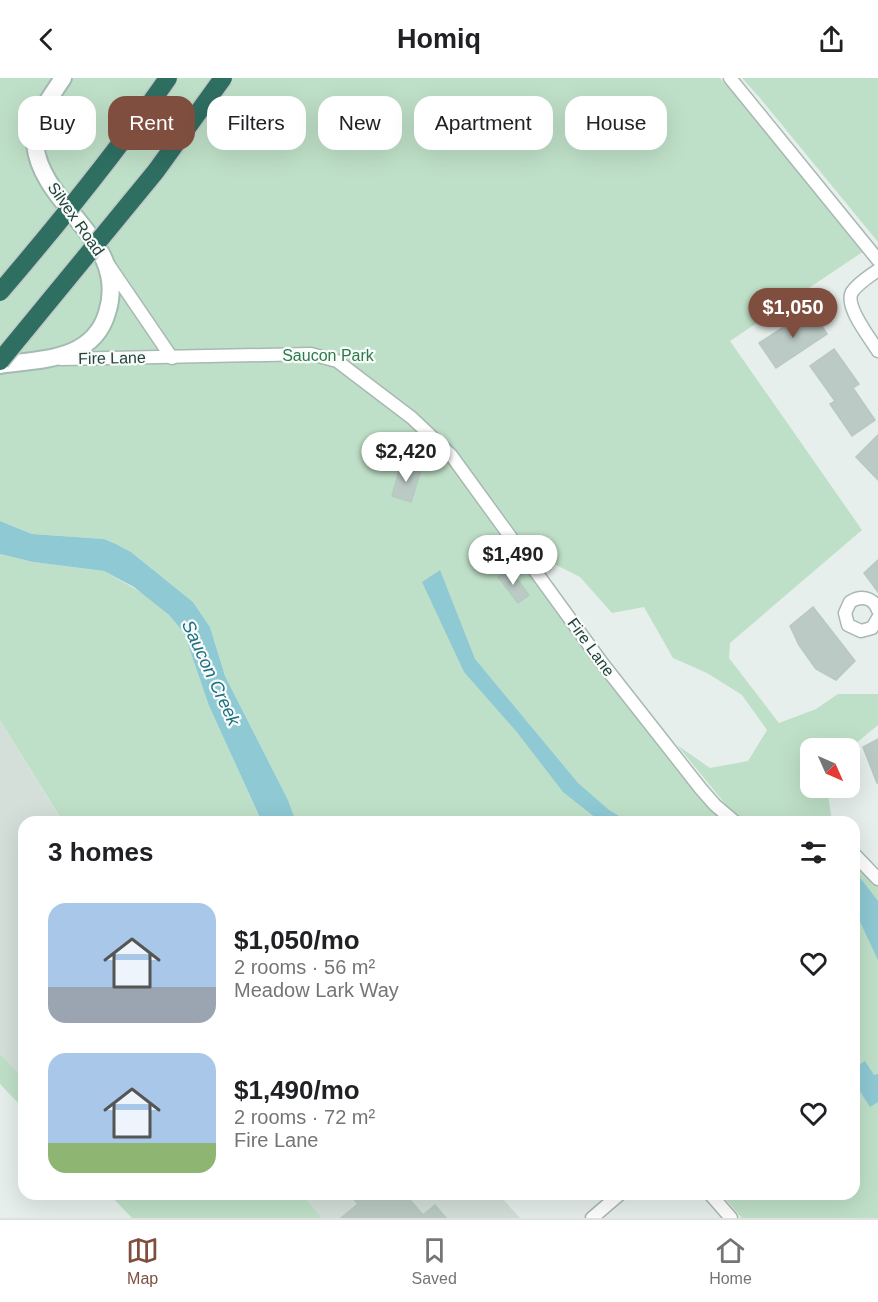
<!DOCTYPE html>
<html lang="en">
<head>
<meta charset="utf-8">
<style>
  :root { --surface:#fff; --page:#f2f2f2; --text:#202124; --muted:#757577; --line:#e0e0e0; --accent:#7f4e3f }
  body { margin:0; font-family:Helvetica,sans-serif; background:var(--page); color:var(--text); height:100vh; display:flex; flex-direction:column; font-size:22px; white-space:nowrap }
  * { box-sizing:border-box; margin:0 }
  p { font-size:20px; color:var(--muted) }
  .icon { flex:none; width:33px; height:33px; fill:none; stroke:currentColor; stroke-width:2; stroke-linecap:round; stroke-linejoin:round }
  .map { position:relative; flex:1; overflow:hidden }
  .side { position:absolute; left:18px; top:738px; width:842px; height:384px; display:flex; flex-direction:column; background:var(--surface); border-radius:18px; box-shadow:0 6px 24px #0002 }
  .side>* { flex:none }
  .top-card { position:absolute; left:18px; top:18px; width:843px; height:54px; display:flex; gap:12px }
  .needle { width:39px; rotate:135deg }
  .fabs { position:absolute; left:800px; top:660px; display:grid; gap:12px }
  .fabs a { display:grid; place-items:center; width:60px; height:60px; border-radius:12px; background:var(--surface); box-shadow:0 6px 24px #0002; font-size:30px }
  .price { position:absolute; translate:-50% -51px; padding:0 14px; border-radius:21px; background:#fff; color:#222; font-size:20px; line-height:39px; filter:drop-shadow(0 2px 3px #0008) }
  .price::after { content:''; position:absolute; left:50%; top:36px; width:18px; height:14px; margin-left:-9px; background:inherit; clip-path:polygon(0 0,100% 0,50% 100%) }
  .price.current { background:var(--accent); color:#fff }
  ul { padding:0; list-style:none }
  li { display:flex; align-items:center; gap:18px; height:150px; padding:0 30px }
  li span { display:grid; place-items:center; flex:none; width:168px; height:120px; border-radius:18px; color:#555 }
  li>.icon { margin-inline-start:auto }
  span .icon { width:72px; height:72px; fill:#fffc; stroke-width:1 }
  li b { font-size:26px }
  h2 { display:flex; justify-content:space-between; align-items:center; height:72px; padding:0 30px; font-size:26px }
  .chip { padding:0 21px; border-radius:18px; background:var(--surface); box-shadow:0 6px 24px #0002; font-size:21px; line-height:54px }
  .chip.current { background:var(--accent); color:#fff }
  header { display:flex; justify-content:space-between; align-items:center; height:78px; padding:0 30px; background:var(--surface); font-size:27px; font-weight:700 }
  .tab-bar { display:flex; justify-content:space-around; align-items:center; height:84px; border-top:2px solid var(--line); background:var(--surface); font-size:16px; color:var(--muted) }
  .tab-bar a { display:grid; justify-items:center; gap:3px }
  .tab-bar .current { color:var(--accent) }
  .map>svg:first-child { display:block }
  .built { fill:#d4dfda }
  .green { fill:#bfe0c8 }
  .water { fill:#8ec9d4 }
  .building { fill:#bbcac4; stroke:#b8c9c2; stroke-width:1.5 }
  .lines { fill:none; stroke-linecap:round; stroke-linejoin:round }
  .street-casing { stroke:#a8b8b2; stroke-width:15 }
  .secondary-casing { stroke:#a4bbb3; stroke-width:20 }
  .street { stroke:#fff; stroke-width:12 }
  .secondary { stroke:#fff; stroke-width:16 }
  .highway-bridge-casing { stroke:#c2cac8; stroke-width:21; stroke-linecap:butt }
  .highway-bridge { stroke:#2f6f62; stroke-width:18 }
  .labels { text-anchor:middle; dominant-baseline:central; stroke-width:4.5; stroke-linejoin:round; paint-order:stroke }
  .street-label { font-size:16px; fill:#24423a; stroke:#f7fbf9 }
  .park-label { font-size:16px; fill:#2d7a4b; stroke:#f7fbf9 }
  .water-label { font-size:18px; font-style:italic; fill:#1c6f80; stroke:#f7fbf9 }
</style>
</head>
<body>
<header><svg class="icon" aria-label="back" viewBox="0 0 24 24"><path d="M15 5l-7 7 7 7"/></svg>Homiq<svg class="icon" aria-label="share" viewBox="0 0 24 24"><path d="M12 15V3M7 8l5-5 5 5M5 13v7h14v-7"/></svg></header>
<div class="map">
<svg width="878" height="1140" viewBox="0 0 878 1140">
  <rect width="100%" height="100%" fill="#e6efeb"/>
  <g class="built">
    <polygon points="0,642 61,742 57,744 24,744 24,1001 0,976"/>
    <polygon points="302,1116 498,1116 520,1140 322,1140"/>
  </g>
  <g class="green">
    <path d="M0,0h720l35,38 109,135 -134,90 132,189 -132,113 -1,15 50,65 37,-14 22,-15h40v31l-29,24 -39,-1v40h17l5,34h-83l-18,-11 -54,-66 33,23 38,-7 19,-31 -25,-35 -35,-22 -34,-15 -29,-51 -32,6 -32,-36 -36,-18 -15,-12 -10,8c65,92 131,183 206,267h-429l-8,-22 -63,-124 -15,-49 -17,-25 -62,-50 -15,-8 -12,-5 -72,-5 -32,-13z"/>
    <polygon points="742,0 878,0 878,164 760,20"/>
    <polygon points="0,476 33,484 104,493 146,517 169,537 184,555 209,628 262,744 57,744 61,741 0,642"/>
    <polygon points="854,784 878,809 878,1140 742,1140 721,1116 854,1116"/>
    <polygon points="0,976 24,1001 24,1031 0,1006"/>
    <polygon points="109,1116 302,1116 322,1140 132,1140"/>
  </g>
  <g class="water">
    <polygon points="0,443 32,456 104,461 116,466 131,474 193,524 210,549 225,598 288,722 296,744 262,744 209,628 184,555 169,537 134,509 104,493 33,484 0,476"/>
    <polygon points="440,492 475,581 578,705 609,732 629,744 601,744 563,714 516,653 464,594 422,504"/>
    <polygon points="854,792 878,823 878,882 854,831"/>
    <polygon points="865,983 874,997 878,996 878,1024 870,1029 854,1004 854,990"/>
  </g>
  <g class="building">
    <polygon points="811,231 827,256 776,290 759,265"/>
    <polygon points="834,271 859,306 853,310 875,342 852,358 830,326 835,323 810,288"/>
    <polygon points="878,357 878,402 856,379"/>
    <polygon points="401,386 421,392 411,424 392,418"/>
    <polygon points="878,482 878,514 864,495"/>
    <polygon points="509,490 529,517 518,525 498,499"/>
    <polygon points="813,529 855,583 836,602 816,591 799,567 790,548"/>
    <polygon points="878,661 878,705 877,705 863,669"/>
    <polygon points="349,1116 405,1116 423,1137 435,1127 446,1140 341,1140 358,1126"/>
  </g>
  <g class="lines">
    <g class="street-casing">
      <g id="street">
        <polyline points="730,0 878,182"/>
        <polyline points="108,186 172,280"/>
        <path d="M878,192c-8,6 -20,13 -26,22 -8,14 18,46 26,59"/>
        <polyline points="61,281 311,276 337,283 412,340 451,377 602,585 701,711 715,727 735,744"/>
        <path d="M878,532c-5,-13 -17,-15 -28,-8l-5,11 3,12 13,6 11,-3 6,-10"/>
        <polyline points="854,776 878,801"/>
        <polyline points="710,1116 731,1140"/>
        <polyline points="592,1140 620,1116"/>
      </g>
    </g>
    <g class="secondary-casing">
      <path id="secondary" d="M0,287c40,-6 93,-4 107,-52 23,-72 -66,-106 -72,-169 -2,-26 15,-46 28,-66"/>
    </g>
    <use href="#street" class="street"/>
    <use href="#secondary" class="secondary"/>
    <g class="highway-bridge-casing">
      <g id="highway-bridge">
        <path d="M0,214c59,-69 116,-139 168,-214"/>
        <polyline points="0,283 156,93 223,0"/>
      </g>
    </g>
    <use href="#highway-bridge" class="highway-bridge"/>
  </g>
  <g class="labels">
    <g class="street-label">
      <text transform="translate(76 141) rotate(55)">Silvex Road</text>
      <text transform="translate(112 280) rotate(-1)">Fire Lane</text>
      <text transform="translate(591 569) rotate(54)">Fire Lane</text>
    </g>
    <g class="park-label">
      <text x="328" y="277">Saucon Park</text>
    </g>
    <g class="water-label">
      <text transform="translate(211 595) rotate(65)">Saucon Creek</text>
    </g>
  </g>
</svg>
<div class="fabs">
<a><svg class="needle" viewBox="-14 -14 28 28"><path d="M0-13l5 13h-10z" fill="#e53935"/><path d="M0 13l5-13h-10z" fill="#757577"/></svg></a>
</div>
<b class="price current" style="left:793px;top:261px">$1,050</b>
<b class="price" style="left:406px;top:405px">$2,420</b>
<b class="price" style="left:513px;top:508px">$1,490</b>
<div class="top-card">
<a class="chip">Buy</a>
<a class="chip current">Rent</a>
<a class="chip">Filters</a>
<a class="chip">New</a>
<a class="chip">Apartment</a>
<a class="chip">House</a>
</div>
<section class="side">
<h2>3 homes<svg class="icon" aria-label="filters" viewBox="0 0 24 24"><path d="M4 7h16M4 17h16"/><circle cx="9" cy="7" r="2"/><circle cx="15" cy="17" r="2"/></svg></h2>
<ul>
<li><span style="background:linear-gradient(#a9c7e8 70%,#9aa5b1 0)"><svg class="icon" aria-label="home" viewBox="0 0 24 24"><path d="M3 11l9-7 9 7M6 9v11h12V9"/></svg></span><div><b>$1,050/mo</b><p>2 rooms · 56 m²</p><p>Meadow Lark Way</p></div><svg class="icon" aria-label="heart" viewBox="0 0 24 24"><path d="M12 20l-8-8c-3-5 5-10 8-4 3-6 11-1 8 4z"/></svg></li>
<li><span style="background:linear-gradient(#a9c7e8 75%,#8fb573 0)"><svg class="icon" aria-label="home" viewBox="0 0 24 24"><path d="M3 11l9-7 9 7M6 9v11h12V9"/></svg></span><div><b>$1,490/mo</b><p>2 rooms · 72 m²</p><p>Fire Lane</p></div><svg class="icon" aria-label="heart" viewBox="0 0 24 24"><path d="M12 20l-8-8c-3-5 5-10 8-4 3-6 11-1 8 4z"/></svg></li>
</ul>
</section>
</div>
<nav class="tab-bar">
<a class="current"><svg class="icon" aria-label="map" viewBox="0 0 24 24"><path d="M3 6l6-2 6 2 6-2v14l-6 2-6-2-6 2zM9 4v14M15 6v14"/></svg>Map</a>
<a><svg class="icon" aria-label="saved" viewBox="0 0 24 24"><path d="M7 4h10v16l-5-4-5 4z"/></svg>Saved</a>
<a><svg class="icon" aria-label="home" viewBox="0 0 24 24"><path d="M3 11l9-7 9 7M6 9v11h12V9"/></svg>Home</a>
</nav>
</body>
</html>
